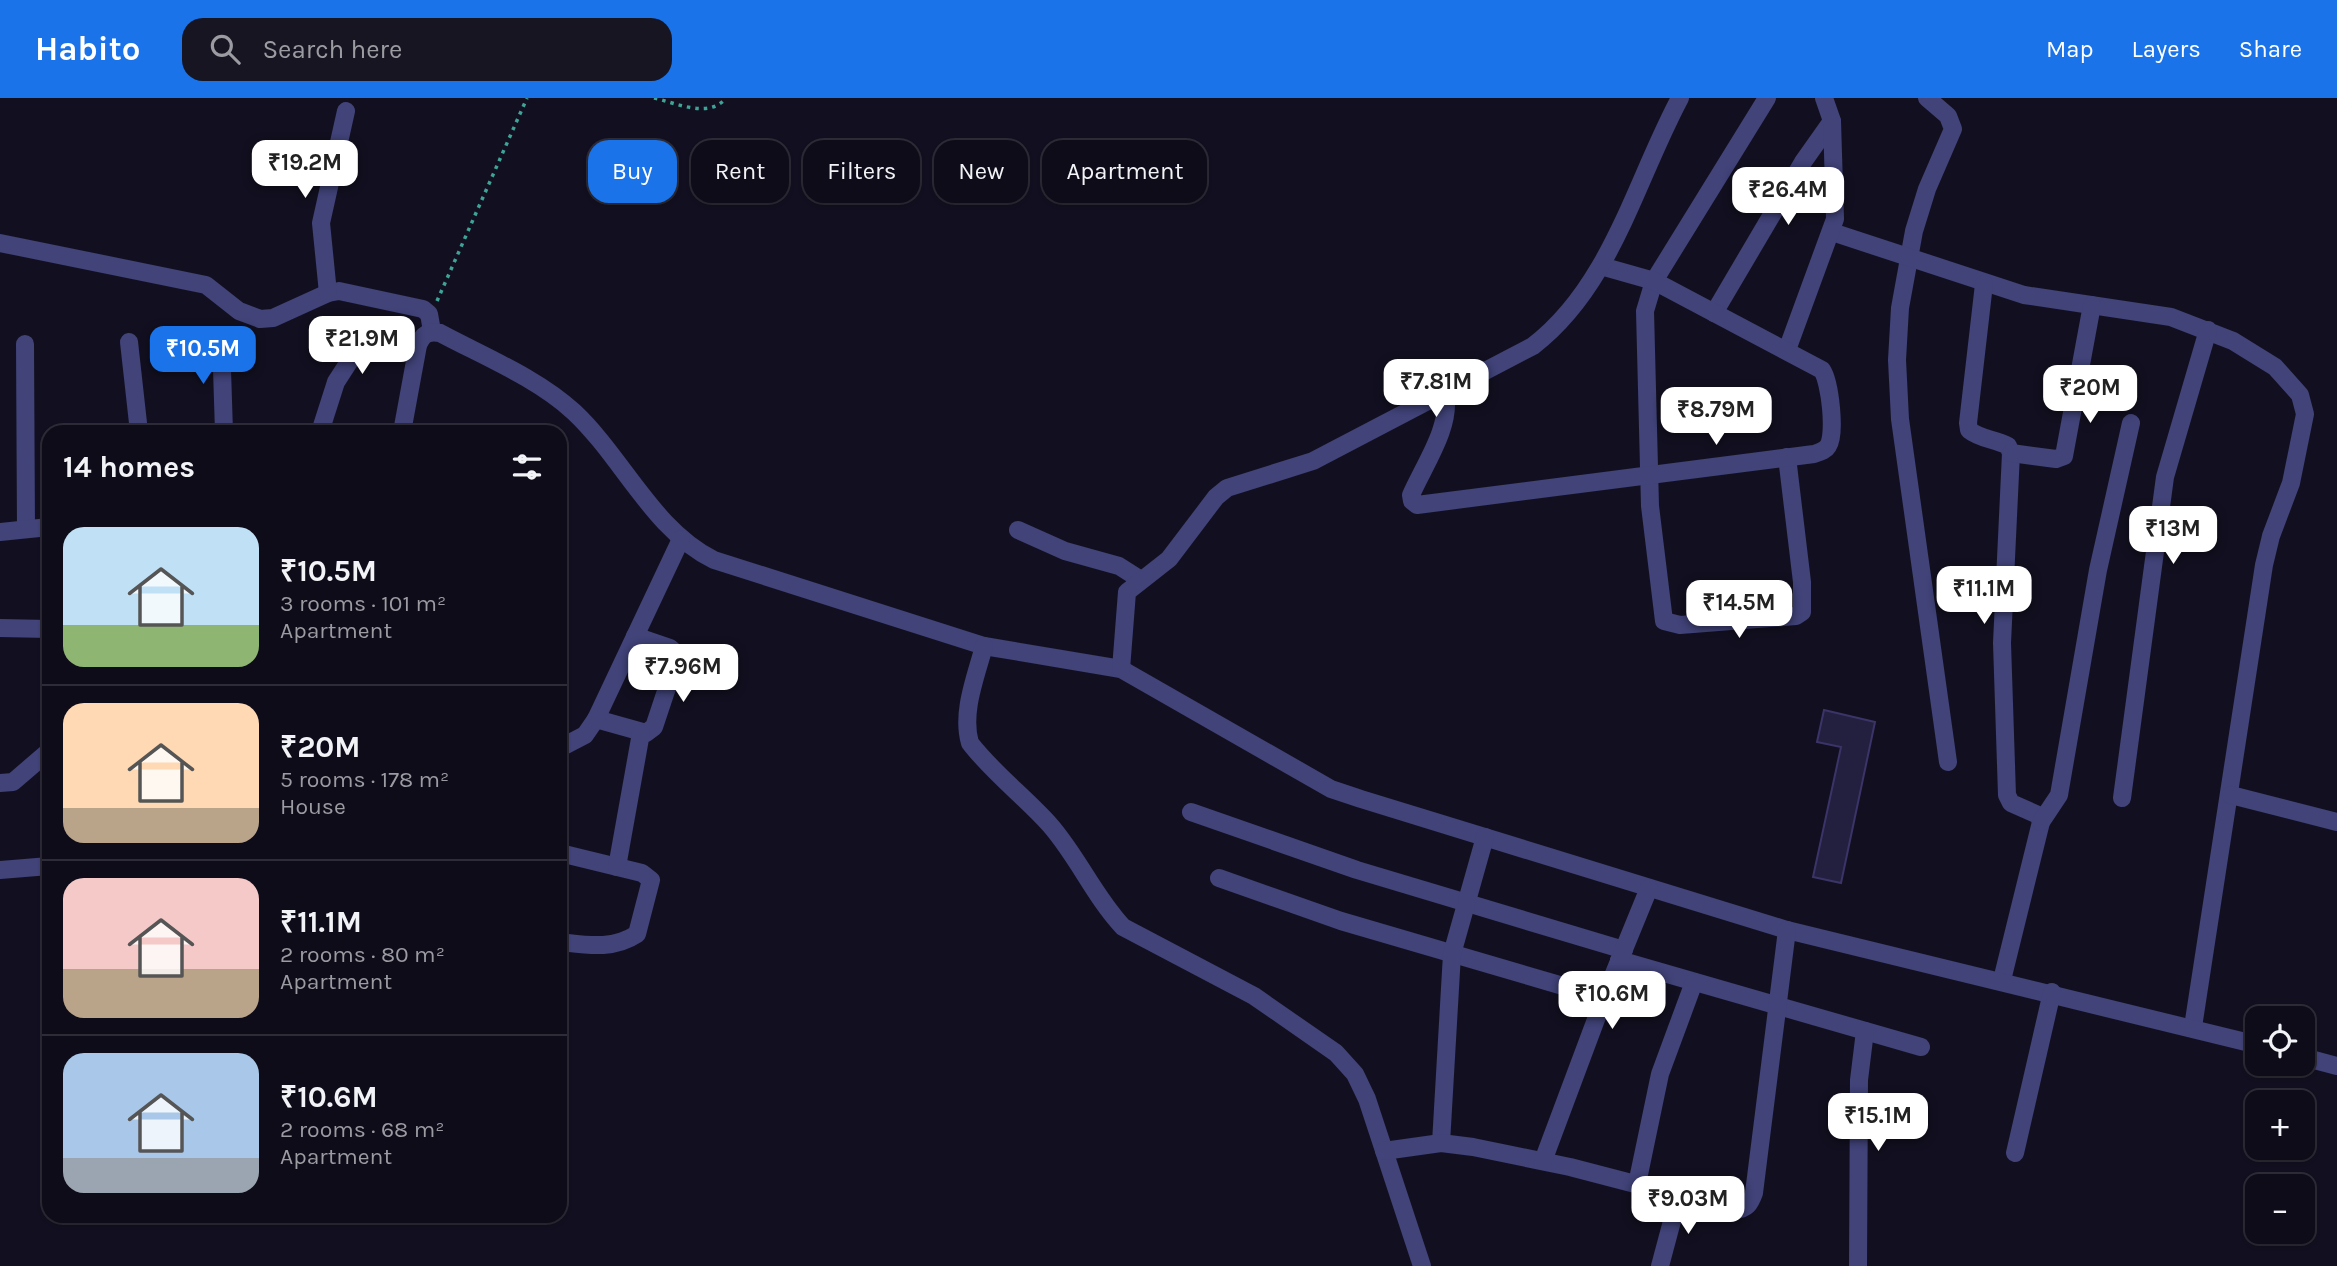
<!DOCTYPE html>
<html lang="en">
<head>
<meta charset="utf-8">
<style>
  :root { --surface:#0e0c18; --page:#171521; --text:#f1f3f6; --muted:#9b9ba2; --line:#2e2c37; --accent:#1a73e8 }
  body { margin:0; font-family:Karla,sans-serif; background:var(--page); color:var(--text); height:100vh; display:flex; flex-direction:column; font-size:26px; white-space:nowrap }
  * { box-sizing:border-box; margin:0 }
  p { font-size:23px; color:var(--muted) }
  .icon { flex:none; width:38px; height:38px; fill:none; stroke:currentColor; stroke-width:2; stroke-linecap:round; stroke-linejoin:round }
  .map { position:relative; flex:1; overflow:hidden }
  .side { position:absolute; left:42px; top:327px; width:525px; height:798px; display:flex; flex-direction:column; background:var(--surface); border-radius:21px; box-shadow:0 2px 5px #0004,0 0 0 2px var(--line) }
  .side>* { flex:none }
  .hud { position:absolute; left:588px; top:42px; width:665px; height:63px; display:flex; gap:14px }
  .buttons { position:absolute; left:2245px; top:908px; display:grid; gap:14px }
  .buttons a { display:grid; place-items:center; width:70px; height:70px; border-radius:14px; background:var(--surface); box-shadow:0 2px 5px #0004,0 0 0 2px var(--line); font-size:35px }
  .price { position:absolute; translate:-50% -60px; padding:0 16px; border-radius:14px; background:#fff; color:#222; font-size:23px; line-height:46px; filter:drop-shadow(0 2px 4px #0008) }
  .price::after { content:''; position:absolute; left:50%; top:42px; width:21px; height:16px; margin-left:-10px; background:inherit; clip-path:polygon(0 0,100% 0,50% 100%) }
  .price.current { background:var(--accent); color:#fff }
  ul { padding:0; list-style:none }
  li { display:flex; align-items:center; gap:21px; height:175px; padding:0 21px }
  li+li { border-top:2px solid var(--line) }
  li span { display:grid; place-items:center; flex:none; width:196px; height:140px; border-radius:21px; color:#555 }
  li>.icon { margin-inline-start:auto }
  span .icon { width:84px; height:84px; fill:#fffc; stroke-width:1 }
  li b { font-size:30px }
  h2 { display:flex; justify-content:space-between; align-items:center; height:84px; padding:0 21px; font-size:30px }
  .tag { padding:0 24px; border-radius:21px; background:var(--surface); box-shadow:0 2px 5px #0004,0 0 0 2px var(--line); font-size:24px; line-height:63px }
  .tag.current { background:var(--accent); color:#fff }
  header { display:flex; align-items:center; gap:42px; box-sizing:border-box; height:98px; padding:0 35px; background:var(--accent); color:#fff }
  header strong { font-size:33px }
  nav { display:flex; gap:38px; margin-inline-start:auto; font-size:24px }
  .search { width:490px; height:63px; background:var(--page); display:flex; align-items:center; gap:18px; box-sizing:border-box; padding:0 24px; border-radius:21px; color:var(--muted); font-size:26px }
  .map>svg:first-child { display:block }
  .building { fill:#231f3f; stroke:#3b3468; stroke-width:2 }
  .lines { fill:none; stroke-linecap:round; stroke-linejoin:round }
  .path { stroke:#3ea497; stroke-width:3.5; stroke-dasharray:3.5 5; stroke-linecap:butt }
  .minor { stroke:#414379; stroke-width:18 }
</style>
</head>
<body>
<header>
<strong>Habito</strong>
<div class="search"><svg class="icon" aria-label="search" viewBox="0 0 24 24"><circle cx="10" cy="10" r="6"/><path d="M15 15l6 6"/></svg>Search here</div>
<nav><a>Map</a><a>Layers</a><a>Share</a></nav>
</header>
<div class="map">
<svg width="2337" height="1168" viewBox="0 0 2337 1168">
  <rect width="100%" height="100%" fill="#121020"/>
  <polygon class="building" points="1824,612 1875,624 1841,785 1813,779 1841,649 1817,644"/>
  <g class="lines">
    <g class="path">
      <path d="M654,0c22,5 55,21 72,0"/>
      <polyline points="437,203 527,0"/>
    </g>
    <g class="minor">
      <polyline points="1767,0 1654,183 1645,213 1650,408 1664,523 1680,527 1796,518 1802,514 1802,484 1787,359"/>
      <polyline points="1927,0 1948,18 1953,31 1927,91 1914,133 1900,210 1897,262 1900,321 1948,664"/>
      <polyline points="1832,134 2024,197 2171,219 2233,243 2275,269 2300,297 2305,316 2291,385 2271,438 2264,467 2193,929"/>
      <polyline points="0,145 206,187 239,213 260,221 273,220 328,195 339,193 423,211 429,216 432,233"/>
      <path d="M1984,186l-16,139 1,7c11,9 26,9 39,16l3,7 -9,190 5,152 4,8 27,12 3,7 -39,158"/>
      <polyline points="328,195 321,125 346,13"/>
      <polyline points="1714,215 1803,64 1832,23"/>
      <polyline points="221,240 224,334"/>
      <polyline points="129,244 139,334"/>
      <polyline points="25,246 26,431"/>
      <polyline points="1787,252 1835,121 1832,23 1824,0"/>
      <path d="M1445,295c7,33 -21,72 -34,102l1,6 5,4 397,-51c6,-2 11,-3 14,-8 8,-12 2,-64 -6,-76l-168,-89 -53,-15"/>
      <polyline points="320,334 336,284 367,236 373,235 418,247"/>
      <path d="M402,334l16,-87c5,-11 10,-14 22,-12 45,24 97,45 134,79 49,46 79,118 140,148l270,86 137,23 210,120 30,10 426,131 471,115"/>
      <polyline points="2011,355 2056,361 2064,358 2092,207"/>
      <polyline points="1018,432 1065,453 1119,468 1141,482"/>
      <polyline points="0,434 49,429"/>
      <polyline points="0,530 49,531"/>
      <path d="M984,548c-8,31 -23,66 -14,97 23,30 55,54 80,82 28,32 44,71 73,102l131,69 82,57 19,21 12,25 55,167"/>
      <path d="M1121,571l6,-77 42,-33 47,-62 11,-9 86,-27 220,-115c78,-60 102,-164 147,-248"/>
      <polyline points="596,621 646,635 654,629 678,557 670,550 635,538"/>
      <polyline points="560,650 585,637 596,621 681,441"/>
      <polyline points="0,685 13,684 49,653"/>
      <polyline points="2231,697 2337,724"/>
      <polyline points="2122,700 2165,379 2208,232"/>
      <polyline points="1191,714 1357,772 1624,852"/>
      <polyline points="2041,724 2059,697 2098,472 2131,325"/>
      <path d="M560,755l82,20 9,7 -14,54c-24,16 -50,11 -77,8"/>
      <polyline points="617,769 641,635"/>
      <polyline points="0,772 49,768"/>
      <polyline points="1219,780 1341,823 1604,900"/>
      <polyline points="1619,862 1921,949"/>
      <polyline points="2303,959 2337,968"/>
      <polyline points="1441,1045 1452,856 1485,739"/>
      <path d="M1384,1053l57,-8 32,4 97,20 165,43c12,-1 15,-6 19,-17l33,-263"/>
      <polyline points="2015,1055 2052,894"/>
      <polyline points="1543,1063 1604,900 1649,790"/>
      <polyline points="1637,1086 1660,976 1694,884"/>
      <polyline points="1660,1168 1679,1097"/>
      <polyline points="1858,1168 1859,982 1865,933"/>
    </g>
  </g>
</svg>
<div class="buttons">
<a><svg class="icon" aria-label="locate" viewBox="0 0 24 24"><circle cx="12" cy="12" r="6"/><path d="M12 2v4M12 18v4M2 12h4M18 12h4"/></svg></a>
<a>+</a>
<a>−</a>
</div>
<b class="price" style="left:305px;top:102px">₹19.2M</b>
<b class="price" style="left:1788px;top:129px">₹26.4M</b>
<b class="price" style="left:362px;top:278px">₹21.9M</b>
<b class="price current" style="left:203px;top:288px">₹10.5M</b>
<b class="price" style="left:1436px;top:321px">₹7.81M</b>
<b class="price" style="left:2090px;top:327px">₹20M</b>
<b class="price" style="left:1716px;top:349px">₹8.79M</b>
<b class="price" style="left:2173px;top:468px">₹13M</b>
<b class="price" style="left:1984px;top:528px">₹11.1M</b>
<b class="price" style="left:1739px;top:542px">₹14.5M</b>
<b class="price" style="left:683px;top:606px">₹7.96M</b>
<b class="price" style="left:1612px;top:933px">₹10.6M</b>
<b class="price" style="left:1878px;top:1055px">₹15.1M</b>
<b class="price" style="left:1688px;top:1138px">₹9.03M</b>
<div class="hud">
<a class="tag current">Buy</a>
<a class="tag">Rent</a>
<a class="tag">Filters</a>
<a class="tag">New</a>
<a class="tag">Apartment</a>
</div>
<section class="side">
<h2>14 homes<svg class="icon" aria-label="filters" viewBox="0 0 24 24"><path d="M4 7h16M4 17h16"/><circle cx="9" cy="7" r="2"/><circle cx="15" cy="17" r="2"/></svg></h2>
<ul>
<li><span style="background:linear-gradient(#bfe0f5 70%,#8fb573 0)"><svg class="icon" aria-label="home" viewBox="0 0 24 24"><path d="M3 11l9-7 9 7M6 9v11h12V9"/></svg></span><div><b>₹10.5M</b><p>3 rooms · 101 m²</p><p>Apartment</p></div></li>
<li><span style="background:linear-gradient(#ffd9b3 75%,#b9a48a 0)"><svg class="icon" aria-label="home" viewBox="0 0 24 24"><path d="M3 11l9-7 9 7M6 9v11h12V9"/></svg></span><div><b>₹20M</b><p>5 rooms · 178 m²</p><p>House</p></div></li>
<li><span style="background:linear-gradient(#f6c9c9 65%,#b9a48a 0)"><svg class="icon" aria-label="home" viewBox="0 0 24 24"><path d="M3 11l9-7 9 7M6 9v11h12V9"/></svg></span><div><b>₹11.1M</b><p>2 rooms · 80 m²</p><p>Apartment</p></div></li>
<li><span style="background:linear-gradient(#a9c7e8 75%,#9aa5b1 0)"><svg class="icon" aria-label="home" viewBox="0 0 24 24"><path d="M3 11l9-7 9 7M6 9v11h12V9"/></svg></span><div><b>₹10.6M</b><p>2 rooms · 68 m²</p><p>Apartment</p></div></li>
</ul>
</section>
</div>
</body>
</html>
